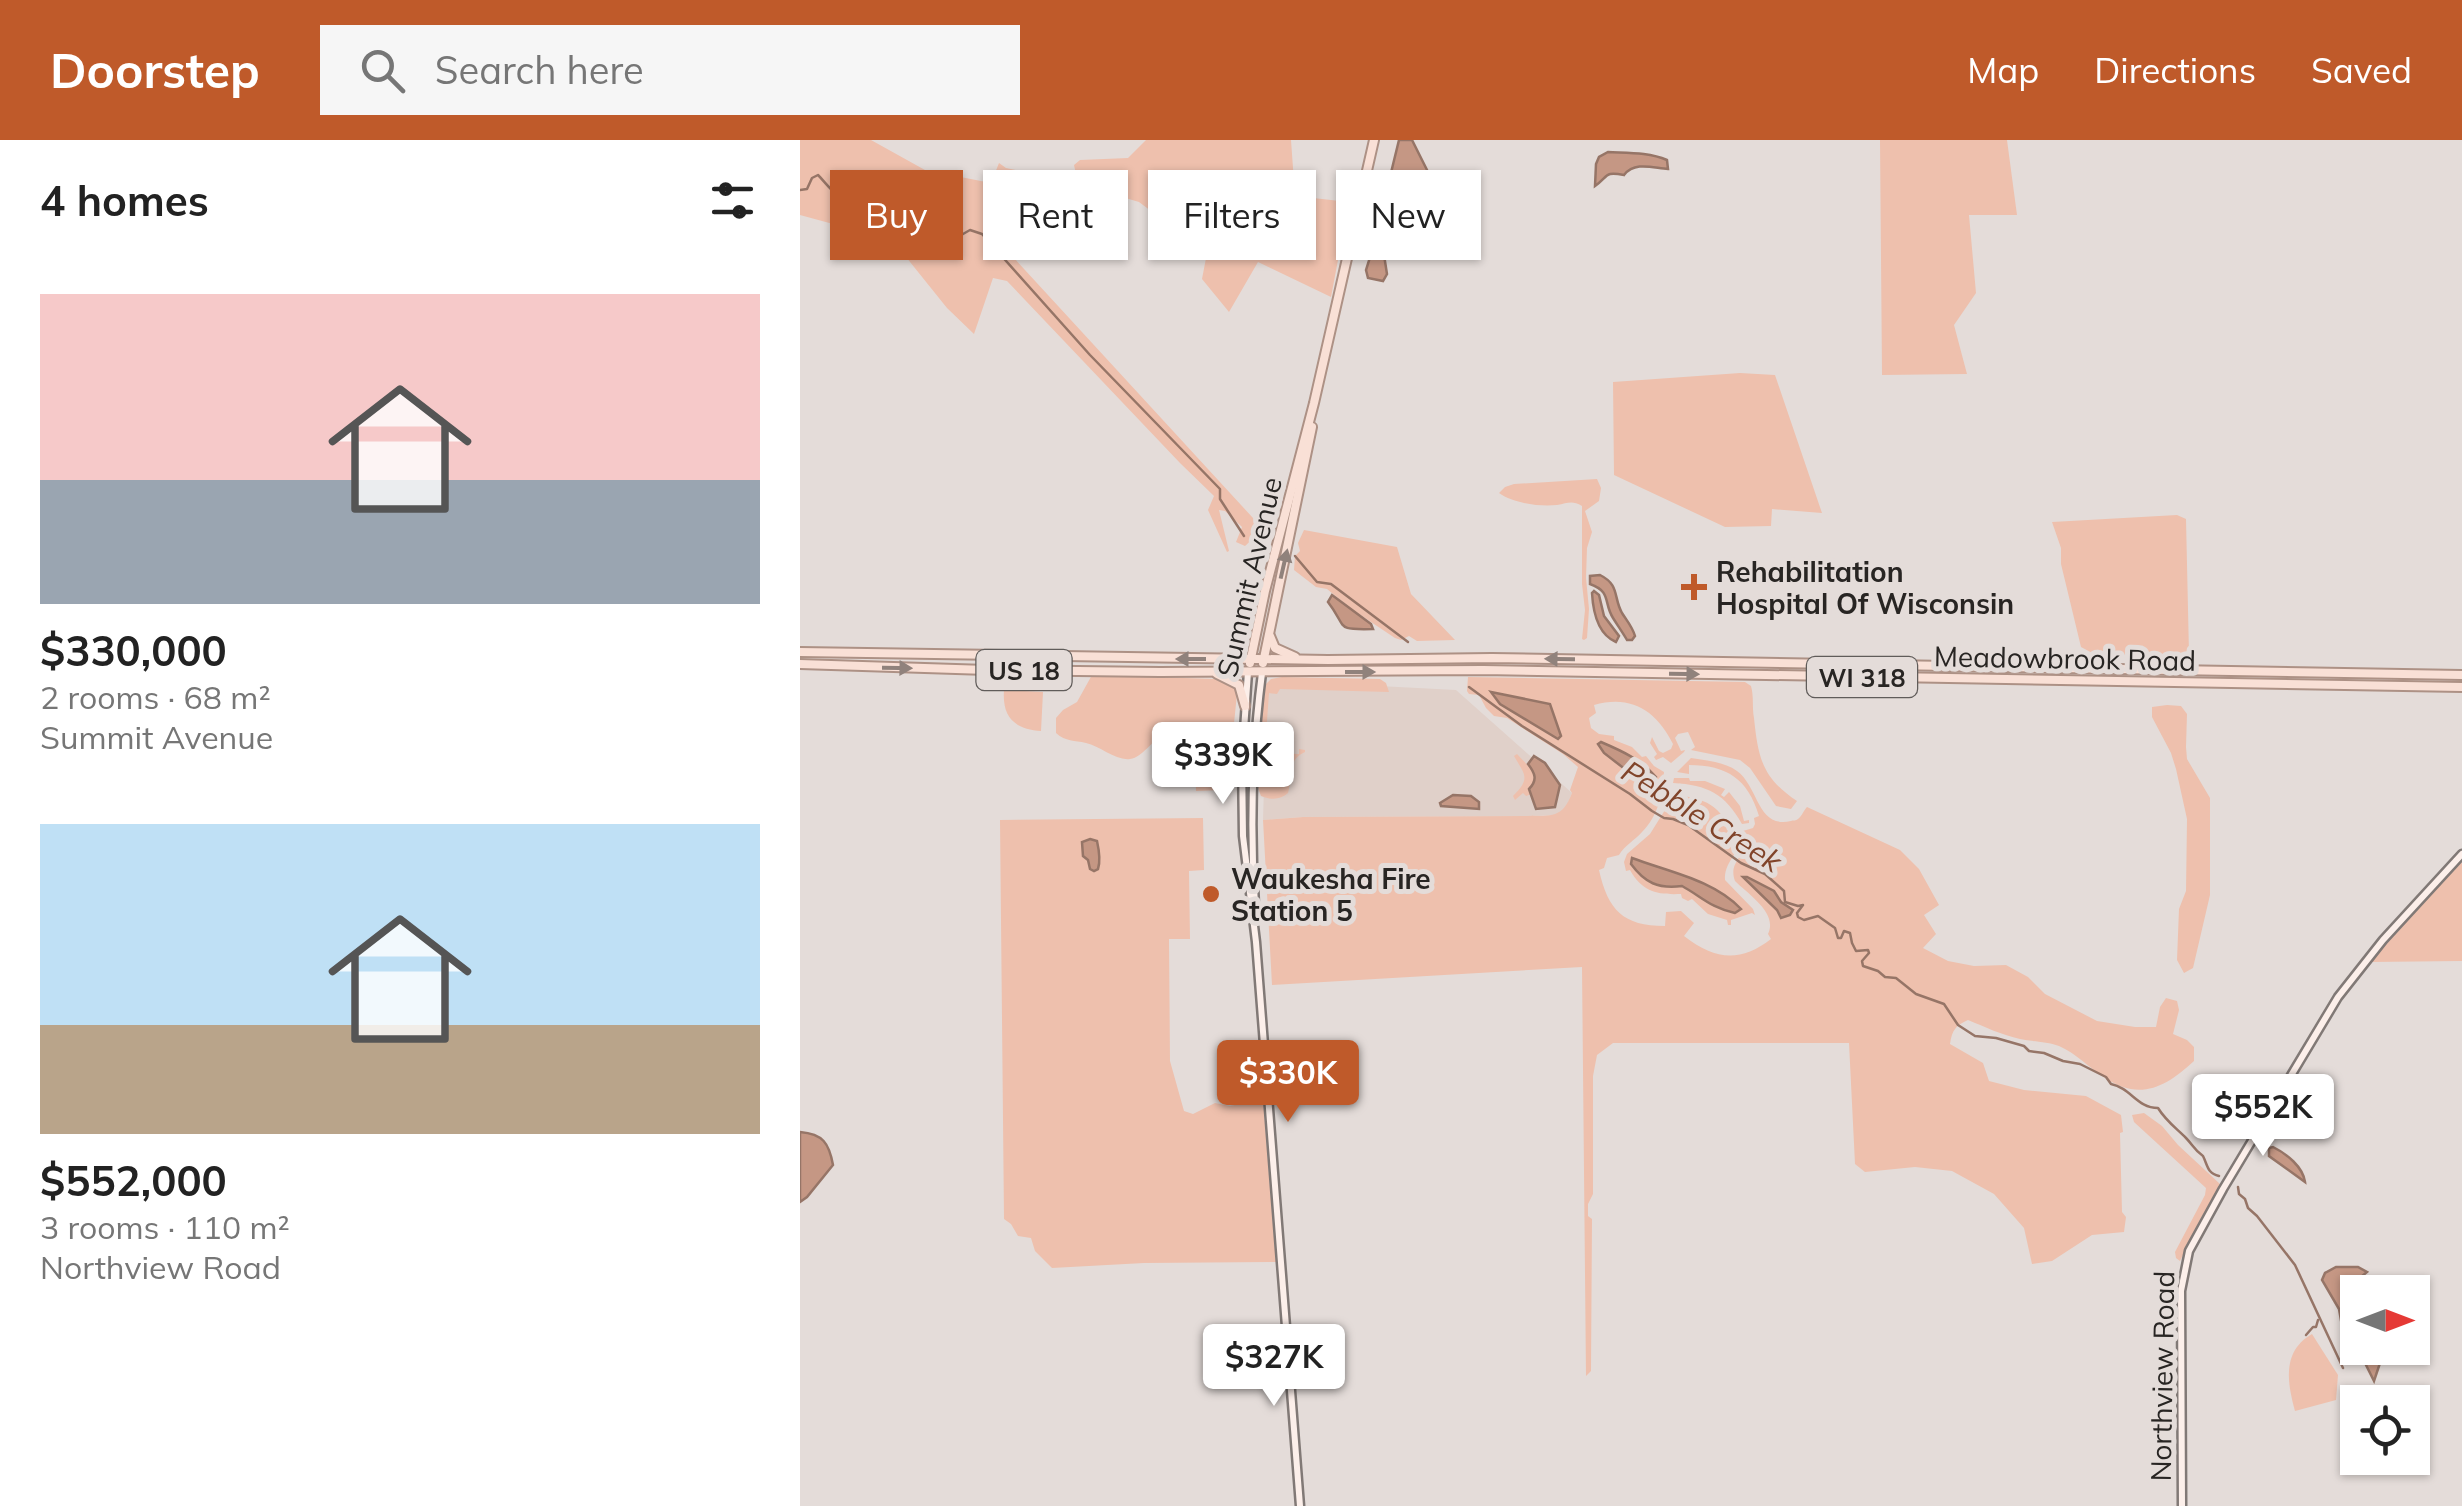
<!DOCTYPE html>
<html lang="en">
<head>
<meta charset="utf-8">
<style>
  :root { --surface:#fff; --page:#f6f6f6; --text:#222; --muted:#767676; --accent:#bf5a2a }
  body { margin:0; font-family:Mulish,sans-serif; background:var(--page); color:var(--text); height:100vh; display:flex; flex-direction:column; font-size:38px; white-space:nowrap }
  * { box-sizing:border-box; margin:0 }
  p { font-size:32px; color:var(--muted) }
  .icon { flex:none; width:55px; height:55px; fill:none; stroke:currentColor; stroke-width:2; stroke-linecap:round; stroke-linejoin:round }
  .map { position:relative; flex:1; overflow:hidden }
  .panel { display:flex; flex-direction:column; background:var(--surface); width:800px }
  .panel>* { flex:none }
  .hud { position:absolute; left:30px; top:30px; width:950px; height:90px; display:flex; gap:20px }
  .needle { width:65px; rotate:90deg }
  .buttons { position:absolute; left:1540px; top:1135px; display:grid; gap:20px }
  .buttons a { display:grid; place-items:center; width:90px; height:90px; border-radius:0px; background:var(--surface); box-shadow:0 2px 8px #0004; font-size:50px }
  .price { position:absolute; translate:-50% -85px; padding:0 22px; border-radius:10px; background:#fff; color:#222; font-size:32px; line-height:65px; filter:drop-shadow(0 2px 5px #0008) }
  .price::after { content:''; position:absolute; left:50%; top:60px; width:30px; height:22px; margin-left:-15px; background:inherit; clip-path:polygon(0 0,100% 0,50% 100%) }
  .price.on { background:var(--accent); color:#fff }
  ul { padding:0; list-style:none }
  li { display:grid; align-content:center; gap:20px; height:530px; padding:0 40px }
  li span { display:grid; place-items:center; height:310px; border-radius:0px; color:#555 }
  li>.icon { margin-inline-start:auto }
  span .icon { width:180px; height:180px; fill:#fffc; stroke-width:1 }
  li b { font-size:42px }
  h2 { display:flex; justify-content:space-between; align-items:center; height:120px; padding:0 40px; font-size:42px }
  .pill { padding:0 35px; border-radius:0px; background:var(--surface); box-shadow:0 2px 8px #0004; font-size:35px; line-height:90px }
  .pill.on { background:var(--accent); color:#fff }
  header { display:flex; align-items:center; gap:60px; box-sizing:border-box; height:140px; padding:0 50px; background:var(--accent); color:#fff }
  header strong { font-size:48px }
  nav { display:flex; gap:55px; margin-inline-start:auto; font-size:35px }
  .search { width:700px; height:90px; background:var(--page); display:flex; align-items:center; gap:25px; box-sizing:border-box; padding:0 35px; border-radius:0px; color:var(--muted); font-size:38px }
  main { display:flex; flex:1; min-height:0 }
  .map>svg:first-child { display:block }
  .built { fill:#e0d0c9 }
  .green { fill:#eec0ad }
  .water { fill:#c59784; stroke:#967567; stroke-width:2.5 }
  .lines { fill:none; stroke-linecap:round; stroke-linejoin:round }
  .stream { stroke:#967567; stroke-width:2.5 }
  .secondary-casing { stroke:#817976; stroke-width:11 }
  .primary-casing { stroke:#ad9185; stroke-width:12 }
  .secondary { stroke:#fcefea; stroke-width:6 }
  .primary { stroke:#f9e0d6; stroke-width:8 }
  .oneway { fill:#90827c }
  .poi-dot { fill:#bf5a2a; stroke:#e4dcd9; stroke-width:4 }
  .labels { text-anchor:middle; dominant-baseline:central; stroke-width:10; stroke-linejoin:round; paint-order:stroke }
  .shield { fill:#e4dcd9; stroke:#605c5a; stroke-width:2.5 }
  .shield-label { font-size:25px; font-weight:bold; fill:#282523 }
  .poi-label { font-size:28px; font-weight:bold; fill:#282523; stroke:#e4dcd9; text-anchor:start }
  .street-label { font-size:28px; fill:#282523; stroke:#e4dcd9 }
  .water-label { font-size:30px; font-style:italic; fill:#81442a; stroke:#e4dcd9 }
</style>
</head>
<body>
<header>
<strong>Doorstep</strong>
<div class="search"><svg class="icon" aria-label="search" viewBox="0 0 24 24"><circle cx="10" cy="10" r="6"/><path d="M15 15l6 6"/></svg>Search here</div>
<nav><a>Map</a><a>Directions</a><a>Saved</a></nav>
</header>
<main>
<section class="panel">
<h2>4 homes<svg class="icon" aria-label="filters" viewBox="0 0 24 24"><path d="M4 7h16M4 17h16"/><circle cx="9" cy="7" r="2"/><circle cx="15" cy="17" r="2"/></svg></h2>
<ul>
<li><span style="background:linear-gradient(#f6c9c9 60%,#9aa5b1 0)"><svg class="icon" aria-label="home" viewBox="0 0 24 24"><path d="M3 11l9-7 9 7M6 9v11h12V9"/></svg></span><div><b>$330,000</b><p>2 rooms · 68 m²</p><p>Summit Avenue</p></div></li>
<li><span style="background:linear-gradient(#bfe0f5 65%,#b9a48a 0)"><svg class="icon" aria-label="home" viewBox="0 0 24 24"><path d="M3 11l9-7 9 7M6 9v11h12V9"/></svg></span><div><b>$552,000</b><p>3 rooms · 110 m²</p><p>Northview Road</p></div></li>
</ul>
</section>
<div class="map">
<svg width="1662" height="1366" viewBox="0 0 1662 1366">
  <rect width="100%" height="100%" fill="#e4dcd9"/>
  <polygon class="built" points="521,543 656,550 772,653 766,668 756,675 727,676 501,677 463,680 467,549"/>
  <g class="green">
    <path d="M0,0h71l54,30 66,13 8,-20 7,5 15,3 5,9 -3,15 10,11 -23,37 4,15 239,260c3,11 1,21 -8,28l-9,-4 6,-15 -17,-16 -6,-1 10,41 -2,1 -19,-42 6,-14 -34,-33 -173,-182 -14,-3 -19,56 -27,-26 -45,-56 -47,-22 -55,-15z"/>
    <polygon points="346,0 491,0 495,56 549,62 531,157 458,122 429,172 402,139 407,113 339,62 278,44 274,25 280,20 328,18"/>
    <polygon points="1080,0 1207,0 1217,75 1169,75 1176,153 1154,185 1167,234 1082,235"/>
    <polygon points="940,233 975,235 1022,373 972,369 971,386 925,387 814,335 813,242"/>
    <path d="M797,339l4,9 -2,13 -14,10 7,21 -5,16 -1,30 3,31 -2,29 -3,2 -2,-1 3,-29 -3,-26v-78c-10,-6 -14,-3 -25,-1 -18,2 -44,-2 -58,-12l6,-6 9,-3z"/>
    <polygon points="1377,375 1386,379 1389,514 1296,515 1281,507 1261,424 1261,408 1252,382"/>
    <polygon points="504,390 597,407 611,454 655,500 617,501 609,496 601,500 595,498 553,470 527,449 516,447 494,430 495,416 500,411 498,403"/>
    <path d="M292,535l124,4 17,4 4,11 -5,49h-11l1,47 -26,1 -2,-49c-10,-1 -21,-5 -31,-4 -14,3 -19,19 -33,21 -14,2 -30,-13 -44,-16 -12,-3 -20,-1 -30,-10v-15l7,-8 14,-8z"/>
    <path d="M482,537l98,2 6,4 3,9 -109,-3 -3,5 -8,-1 -4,56 4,4 30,1v-5l6,1v2c-19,9 -12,24 -17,41 -7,7 -18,7 -27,3l-3,-8 1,-42 6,-61 6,-6z"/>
    <path d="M668,537l277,5 6,4c3,11 1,21 3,32 4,39 8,60 43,83l-6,8 -15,-3 -26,-38 -10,-8 -49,-10 4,-3 -7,-15 -10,2 -3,4 6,13 4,-1 -1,2 -13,11 -8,-6 -7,3 -2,-3 3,-3 -7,-11 2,-6 7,14 4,2 8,-4 2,-5c-16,-33 -42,-50 -79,-39l2,8 -7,5 2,10 8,6 15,2v4l18,7 10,10 4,-1 8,10 10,6c-1,22 -6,44 -22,60 -8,9 -17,13 -23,23l-12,3 -3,10 -5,2c9,40 24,56 66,56l1,-14 15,-1 13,12 -10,13c31,24 56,27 87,3l-3,-5c10,-21 -19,-39 -33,-53 -8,-22 16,-24 8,-50l10,-3 2,-4 -1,-6 5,-2c-11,-37 -32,-51 -70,-51v9l-12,-2 14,-14c17,3 34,4 46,13 22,16 20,58 54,50 2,-1 5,0 7,-2 4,-3 6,-9 9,-12l93,43 19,19 20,36 -15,10 12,19 -13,14 25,13 26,5 32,-1 22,12 17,17 52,27 38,6h21l4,-20 6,-9 11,3 2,9 -6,24 14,6 7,7v14c-28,26 -55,41 -90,16 -16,-10 -27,-23 -45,-31 -12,-5 -26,-4 -39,-7 -18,-4 -35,-12 -52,-19 -12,5 -16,10 -18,24l33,19 6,18 35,9 62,6 35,19 2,17 -3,1 2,79 4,5 -2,15 -32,3 -40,26 -20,3 -8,-36 -30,-34 -42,-23 -37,-4 -50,5 -10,-8 -6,-121h-236l-16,12 -4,21v118l-5,10v12l4,3 -1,152 -5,5 -4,-409 -310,18 -9,-165 40,-3 224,-1c25,-1 35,3 45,-23l-2,-3 8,-23 -15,-13 -56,-36 -13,-2 -8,-8 -7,-13 -10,-1 -2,-3z"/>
    <path d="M204,550l39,2 -2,39c-27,-2 -39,-14 -37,-41z"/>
    <polygon points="1367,565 1381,566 1387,574 1386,607 1387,619 1410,658 1410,755 1393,828 1384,833 1377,820 1379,769 1386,751 1387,679 1376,629 1371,613 1352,577 1352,567"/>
    <path d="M717,614l16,17 2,11 -6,7 3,5 -6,2 -3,-3 -8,7 -2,-4c18,-18 12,-21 1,-40z"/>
    <path d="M874,638h15l1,3h15l20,8 -4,6 3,2 5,-5 11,14 4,15 5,-1v3l-7,1c-17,-30 -34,-39 -69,-41z"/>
    <path d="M879,655c29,6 36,8 52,33 3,4 7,9 7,14 0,14 -14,20 -13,38l28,29 2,6 -3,-2 -21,7v5h-3l-1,-5 -19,-6 -16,-15 -4,2 -6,-3 -1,-4c-23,1 -39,-2 -51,-24l-4,1 -2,-9 3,-8 23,-20 15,-24 4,-14z"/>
    <polygon points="403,678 404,730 389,731 390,799 369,799 370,921 384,971 393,974 415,963 430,966 463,959 476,1122 344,1123 252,1128 235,1111 231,1098 218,1096 211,1084 204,1079 200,680"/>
    <polygon points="1662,722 1662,821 1570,822 1596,790"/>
    <polygon points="1344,973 1362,986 1378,1005 1420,1044 1419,1051 1402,1076 1380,1121 1376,1118 1375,1112 1405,1055 1406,1048 1334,982 1332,975"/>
    <path d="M1512,1194l26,41 -2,25 -41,11c-8,-29 -13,-60 17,-77z"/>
  </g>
  <g class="water">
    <path d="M599,0h13l19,38 -2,4c-11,3 -27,4 -32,15l-8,-2 -1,-10z"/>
    <path d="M808,12c20,1 41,0 59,8l1,9c-15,-1 -33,-8 -44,6 -20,-4 -15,1 -29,11l1,-22 3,-7z"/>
    <polygon points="572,111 579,111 584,115 587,134 583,141 568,138 566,130"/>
    <path d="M800,435c20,10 13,22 22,38 5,8 10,13 13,23l-3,4h-5c-4,-7 -9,-14 -14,-22 -10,-16 -1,-26 -23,-34v-8z"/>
    <path d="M794,451l5,4 5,21 15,20 -3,6c-19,-8 -23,-31 -24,-49z"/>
    <path d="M532,455l39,29 2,5c-39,1 -25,-1 -45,-27z"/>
    <polygon points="691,552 750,564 761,596 758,599 700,564"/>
    <path d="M801,602c21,9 39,17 55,35l-2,8 -6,1 -5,-3 -39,-30 -6,-9z"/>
    <path d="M734,616l11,7 15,22 -5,22 -19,2 -7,-20c9,-9 6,-16 -1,-25z"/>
    <polygon points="653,655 671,656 679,662 679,669 641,666 640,663"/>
    <path d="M290,699l7,2c2,9 4,19 1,28l-4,2 -4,-2 -2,-9 -5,-4 -1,-14z"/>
    <path d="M832,718c37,14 82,22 109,51l-6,4c-24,-5 -33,-16 -53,-27 -24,3 -37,-3 -51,-22z"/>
    <polygon points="943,737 947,737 974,751 981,762 993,770 990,775 981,778 977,770"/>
    <path d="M0,992c23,2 29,11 33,33l-26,32 -7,5z"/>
    <path d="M1473,1007c14,7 30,20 32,35l-36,-26v-8z"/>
    <polygon points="1536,1127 1558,1127 1567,1132 1555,1142 1553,1148 1557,1161 1558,1208 1580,1208 1582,1211 1591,1214 1592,1217 1581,1220 1574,1241 1559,1211 1542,1186 1539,1169 1522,1140 1525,1133"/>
  </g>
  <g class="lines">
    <g class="stream">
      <path d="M0,50l7,-1 5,-11 6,-3c11,11 17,24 34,22l5,-4 18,8 20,27 8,2 11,-3 49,7 7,-4 12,4 108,121 130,134v10l24,37"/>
      <polyline points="495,416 517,442 531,444 608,502"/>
      <path d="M669,547l53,39 108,68 22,17 12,7 9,1 15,6 53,38 24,11 19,17 1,11 13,4 5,-1 -6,8 1,4 6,3 14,-4 17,12 3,10h3l3,-7 6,2 2,10 4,8 12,-1 1,3 -7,8 1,5 15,5 7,6 11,1 20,16 28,10 14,21 17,11 21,2 28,8 5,5 15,2 19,8 17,3 26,13 5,7c20,4 26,24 47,24 8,13 18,20 28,30 7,7 8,12 17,18 5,10 4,17 16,20"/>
      <polyline points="1438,1047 1439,1054 1445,1059 1448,1068 1457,1076 1495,1125 1543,1228"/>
      <polyline points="1506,1195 1513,1187 1516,1187 1518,1180"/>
    </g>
    <g class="secondary-casing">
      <g id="secondary">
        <polyline points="448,532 442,619 443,696 456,802 500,1366"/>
        <path d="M455,766c-5,-78 -3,-156 7,-233"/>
        <polyline points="1382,1366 1381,1151 1389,1111 1423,1049 1538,857 1583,800 1662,714"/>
      </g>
    </g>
    <g class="primary-casing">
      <g id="primary">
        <polyline points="470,496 475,508 495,517"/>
        <polyline points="0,512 528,520 692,518 1662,535"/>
        <polyline points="450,523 465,451 514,263 574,0"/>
        <polyline points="463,523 512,287"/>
        <polyline points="0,524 187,530 360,532 683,530 1662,547"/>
        <polyline points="417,534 439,545 445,566"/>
      </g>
    </g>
    <use href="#secondary" class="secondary"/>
    <use href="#primary" class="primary"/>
  </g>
  <defs><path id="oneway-solid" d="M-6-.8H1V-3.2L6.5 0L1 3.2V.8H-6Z" transform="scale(2.5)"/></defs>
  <g class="oneway">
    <use href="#oneway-solid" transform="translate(484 424) rotate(-77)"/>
    <use href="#oneway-solid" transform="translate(391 519) rotate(-180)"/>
    <use href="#oneway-solid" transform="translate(760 519) rotate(-179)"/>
    <use href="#oneway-solid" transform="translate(97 528) rotate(1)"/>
    <use href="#oneway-solid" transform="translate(560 532)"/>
    <use href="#oneway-solid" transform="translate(884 534) rotate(1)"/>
  </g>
  <g class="poi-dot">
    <path d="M889 432h10v10h10v10h-10v10h-10v-10h-10v-10h10z"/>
    <circle cx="411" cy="754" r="10"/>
  </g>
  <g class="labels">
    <g class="shield">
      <rect x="176.5" y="510" width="95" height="40" rx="8"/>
      <rect x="1007" y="517" width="110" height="40" rx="8"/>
    </g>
    <g class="shield-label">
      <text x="224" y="530">US 18</text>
      <text x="1062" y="537">WI 318</text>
    </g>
    <g class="poi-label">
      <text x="916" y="431">Rehabilitation<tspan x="916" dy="32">Hospital Of Wisconsin</tspan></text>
      <text x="431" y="738">Waukesha Fire<tspan x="431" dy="32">Station 5</tspan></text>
    </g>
    <g class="street-label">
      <text transform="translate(449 437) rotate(-77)">Summit Avenue</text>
      <text transform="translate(1265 518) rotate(1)">Meadowbrook Road</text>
      <text transform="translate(1362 1236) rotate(-89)">Northview Road</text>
    </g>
    <g class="water-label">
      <text transform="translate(902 676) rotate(32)">Pebble Creek</text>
    </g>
  </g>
</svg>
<div class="buttons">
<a><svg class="needle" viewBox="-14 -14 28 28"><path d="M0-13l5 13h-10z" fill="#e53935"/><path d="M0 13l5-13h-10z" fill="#767676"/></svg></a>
<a><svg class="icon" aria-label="locate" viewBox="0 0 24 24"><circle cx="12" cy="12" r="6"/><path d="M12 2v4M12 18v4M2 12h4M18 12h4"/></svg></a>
</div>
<b class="price" style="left:423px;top:667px">$339K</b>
<b class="price on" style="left:488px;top:985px">$330K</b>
<b class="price" style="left:1463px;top:1019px">$552K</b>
<b class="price" style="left:474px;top:1269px">$327K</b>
<div class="hud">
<a class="pill on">Buy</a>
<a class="pill">Rent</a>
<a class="pill">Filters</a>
<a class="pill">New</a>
</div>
</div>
</main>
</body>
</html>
